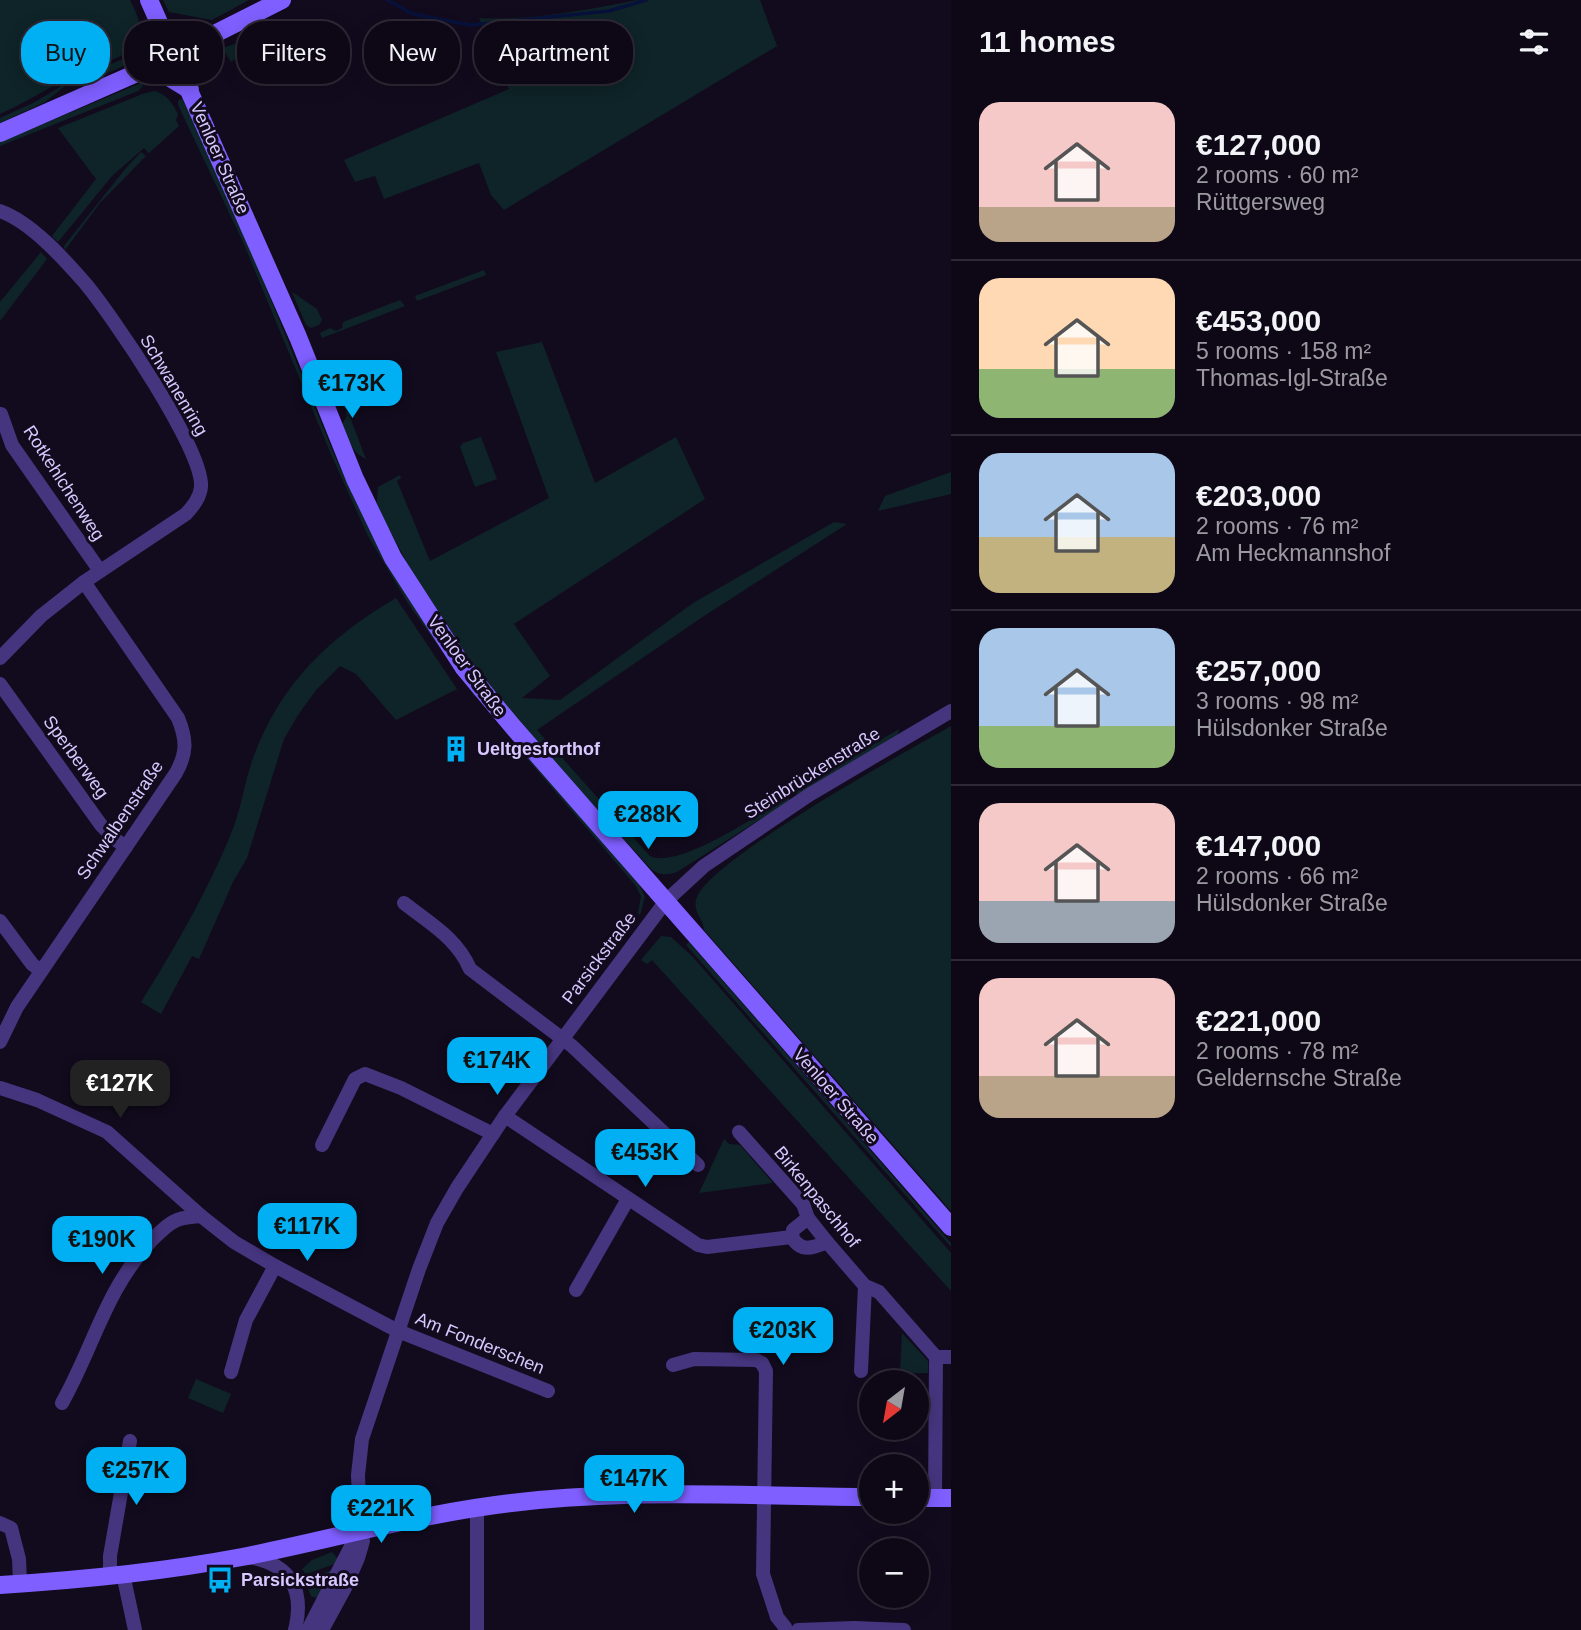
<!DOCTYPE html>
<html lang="en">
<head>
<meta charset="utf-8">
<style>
  :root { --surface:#0e0816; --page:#17111f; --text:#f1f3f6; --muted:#9b9aa1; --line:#2e2935; --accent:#00b0f3 }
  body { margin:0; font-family:Helvetica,sans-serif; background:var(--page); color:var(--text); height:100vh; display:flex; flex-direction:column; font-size:26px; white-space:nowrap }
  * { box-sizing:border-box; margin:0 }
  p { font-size:23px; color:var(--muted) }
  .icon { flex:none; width:38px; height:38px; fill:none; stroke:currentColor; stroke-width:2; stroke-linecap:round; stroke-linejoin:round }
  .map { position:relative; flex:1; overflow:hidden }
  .sheet { display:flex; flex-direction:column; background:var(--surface); width:630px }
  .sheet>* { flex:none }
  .top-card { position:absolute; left:21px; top:21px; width:665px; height:63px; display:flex; gap:14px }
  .needle { width:46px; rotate:211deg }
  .buttons { position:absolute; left:859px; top:1370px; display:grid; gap:14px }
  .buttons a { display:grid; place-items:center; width:70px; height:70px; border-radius:50%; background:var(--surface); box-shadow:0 4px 18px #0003,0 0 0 2px var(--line); font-size:35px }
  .price { position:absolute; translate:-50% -60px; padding:0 16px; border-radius:14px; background:var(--accent); color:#111; font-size:23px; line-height:46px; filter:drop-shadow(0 2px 4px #0008) }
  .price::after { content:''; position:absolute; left:50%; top:42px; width:21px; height:16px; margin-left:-10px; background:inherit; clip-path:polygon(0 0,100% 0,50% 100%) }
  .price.on { background:#222; color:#fff }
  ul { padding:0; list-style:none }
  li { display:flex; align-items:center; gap:21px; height:175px; padding:0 28px }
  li+li { border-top:2px solid var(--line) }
  li span { display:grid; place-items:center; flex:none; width:196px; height:140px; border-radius:21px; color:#555 }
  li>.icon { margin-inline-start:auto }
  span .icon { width:84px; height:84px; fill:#fffc; stroke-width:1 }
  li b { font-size:30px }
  h2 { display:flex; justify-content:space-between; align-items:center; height:84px; padding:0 28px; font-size:30px }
  .chip { padding:0 24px; border-radius:28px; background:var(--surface); box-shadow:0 4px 18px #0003,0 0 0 2px var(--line); font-size:24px; line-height:63px }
  .chip.on { background:var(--accent); color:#111 }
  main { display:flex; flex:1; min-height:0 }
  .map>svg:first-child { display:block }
  .green { fill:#0e2428 }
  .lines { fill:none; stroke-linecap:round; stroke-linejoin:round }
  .stream { stroke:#08113a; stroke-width:3.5 }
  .street { stroke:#45357e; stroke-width:14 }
  .secondary { stroke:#7f5fff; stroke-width:18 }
  .labels { text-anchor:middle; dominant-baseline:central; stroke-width:6; stroke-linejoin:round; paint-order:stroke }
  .street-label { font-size:18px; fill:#d8c8ff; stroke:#120b1e }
  .poi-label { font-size:18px; font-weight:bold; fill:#d8c8ff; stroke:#120b1e; text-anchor:start }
</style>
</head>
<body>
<main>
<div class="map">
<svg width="951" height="1630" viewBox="0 0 951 1630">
  <rect width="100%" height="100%" fill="#120b1e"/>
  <g class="green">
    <path d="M0,0h130c7,15 16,30 5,45 -10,14 -65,31 -82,41 -18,10 -35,20 -53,28z"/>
    <polygon points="163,0 249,0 212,20 169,12"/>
    <path d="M637,0h123l17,46 -273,164 -13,-15 -12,-32 -95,36 -9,-23 -20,6 -11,-22 165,-71 -30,-71c48,3 110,-8 158,-18z"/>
    <polygon points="267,29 271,34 231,62 222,48 245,41"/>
    <polygon points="123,59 130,59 132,62 99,77 80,81 76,79"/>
    <polygon points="141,83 143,86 138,91 0,146 0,142"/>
    <polygon points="65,84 65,86 45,102 0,123 0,118 33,103"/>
    <path d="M155,91c13,4 17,12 23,23l-2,6 3,6 -30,27 -5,-5 -32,28 -54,66 -6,-6 44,-57 -38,-51 87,-35z"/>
    <polygon points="182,98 244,234 334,454 369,529 393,571 477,693 475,697 409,605 368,536 333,459 243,242 178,105 178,101"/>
    <polygon points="141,152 146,156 100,203 65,250 64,246 126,168"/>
    <polygon points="41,252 47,259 0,321 0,302"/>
    <polygon points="484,270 486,275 417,301 415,296"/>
    <polygon points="292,292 317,309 322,320 319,325 311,328 306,325"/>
    <polygon points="400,300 405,306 322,338 320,333 330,328 336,331 342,328 343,322"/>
    <path d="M542,342l53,141 81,-46 29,62 -191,125 36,52 -28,22 38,2 133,-97 141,-81 13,2 -143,92 -167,114 113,126c29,14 113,-44 139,-61v6l-112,71c-10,3 -17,4 -26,-3l-115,-127 -54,-64 -26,-36 -43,-68 -30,-56 -6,-16 1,-15 22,-12 1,3 -4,3 33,80 119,-63 -53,-146z"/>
    <path d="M345,411l3,1 18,47c-15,-7 -18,-21 -24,-35l5,-8z"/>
    <polygon points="481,437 497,479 475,487 460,447 463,443"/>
    <polygon points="951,472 951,494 878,511 885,496"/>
    <path d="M396,598l61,91 -61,31 -40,-46 -16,-8 -23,23 -19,26 -14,24 -37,119 -14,24 -34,77 -7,-3 -31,58 -20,-12c34,-54 72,-120 94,-179 7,-20 10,-42 17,-62 27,-76 76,-123 144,-163z"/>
    <path d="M951,726v485l-247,-281c0,-10 -11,-18 -8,-30 8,-38 213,-150 255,-174z"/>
    <polygon points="899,729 897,737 798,795 793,792"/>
    <polygon points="522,747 640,886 645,897 640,915 638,913 641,896 635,885 518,748"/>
    <polygon points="661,936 671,937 693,957 951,1253 951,1291 652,960 647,964 641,960"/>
    <polygon points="689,942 951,1243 951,1247 686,945"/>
    <polygon points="724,1139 729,1144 740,1145 773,1183 699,1193"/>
    <polygon points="902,1333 928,1361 928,1373 900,1373"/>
    <polygon points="196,1379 231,1394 223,1413 188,1398"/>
    <polygon points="332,1552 338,1559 335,1564 306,1574 302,1569 312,1560"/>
    <polygon points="337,1567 317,1598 311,1596 305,1582"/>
  </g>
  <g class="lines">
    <polyline class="stream" points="387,0 413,14 470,25 609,11 646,0"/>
    <g class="street">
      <path d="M0,211c31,11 63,47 85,72 26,31 119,167 116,204 -1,11 -8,19 -15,27l-102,68 -43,34 -41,42"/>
      <polyline points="1,414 12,445 100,571"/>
      <polyline points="0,684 101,825 116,840 126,847"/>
      <path d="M404,903c25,20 53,35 66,66l102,77 126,119"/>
      <polyline points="0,921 32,964 41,971"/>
      <path d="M0,1042l17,-35 159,-234c11,-20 11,-33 2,-55l-94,-136"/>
      <polyline points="0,1088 37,1100 107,1132 201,1216 234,1242 275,1266 398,1331 548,1391"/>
      <polyline points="505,1116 698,1245 707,1247 792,1237"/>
      <polyline points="739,1132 803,1204 808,1218 827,1242 865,1286 879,1292 936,1357 935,1498"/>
      <polyline points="322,1145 355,1079 365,1074 401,1088 493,1134"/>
      <path d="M808,1218l-15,12 -1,7c9,16 21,11 35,5"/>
      <polyline points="576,1290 628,1199"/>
      <polyline points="936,1357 951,1357"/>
      <polyline points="673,1365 694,1359 756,1360 762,1363 766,1371 763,1574 777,1617 785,1627"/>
      <polyline points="861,1371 865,1286"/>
      <polyline points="231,1372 246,1320 275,1266"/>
      <path d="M62,1403c32,-57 43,-112 88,-161 7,-7 16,-17 25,-21 7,-4 18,-4 26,-5"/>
      <polyline points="477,1507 477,1630"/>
      <polyline points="0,1523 11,1528 19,1559 20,1584"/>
      <path d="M249,1557c41,7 56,32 46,73"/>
      <polyline points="123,1574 135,1630"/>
      <polyline points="110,1576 110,1556 130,1441"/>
      <polyline points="308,1630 360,1529"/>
      <polyline points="322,1630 345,1588 358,1558 363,1541 360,1529 358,1475 362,1439 419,1269 437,1223 457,1188 505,1116 666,901 704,866 809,795 951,711"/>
      <polyline points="798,1630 854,1628 904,1630"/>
    </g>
    <g class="secondary">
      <polyline points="149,0 298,337 355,479 393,558 464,668 514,728 951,1227"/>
      <polyline points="139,72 167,76 190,90"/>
      <polyline points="0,133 139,72 282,0"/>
      <polyline points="917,1498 951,1498"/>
      <path d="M0,1585c81,-5 162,-13 242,-28 78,-15 154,-37 233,-49 130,-21 265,-12 397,-11"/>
    </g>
  </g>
  <defs>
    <g id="building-bare" transform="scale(2.1)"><path d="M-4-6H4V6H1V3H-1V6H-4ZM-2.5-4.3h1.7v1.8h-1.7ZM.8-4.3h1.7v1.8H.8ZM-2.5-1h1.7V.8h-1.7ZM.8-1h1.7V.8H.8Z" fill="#00b0f3" stroke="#120b1e" stroke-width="2.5" paint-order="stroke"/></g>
    <g id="bus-bare" transform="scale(2.1)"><path d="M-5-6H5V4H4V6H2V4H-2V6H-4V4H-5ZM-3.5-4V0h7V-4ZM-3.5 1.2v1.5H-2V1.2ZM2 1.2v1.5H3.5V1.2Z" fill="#00b0f3" stroke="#120b1e" stroke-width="2.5" paint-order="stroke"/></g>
  </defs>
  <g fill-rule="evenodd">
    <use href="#building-bare" x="456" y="749"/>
    <use href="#bus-bare" x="220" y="1580"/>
  </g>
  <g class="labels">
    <g class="street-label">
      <text transform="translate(220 158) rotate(66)">Venloer Straße</text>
      <text transform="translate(174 385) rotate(59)">Schwanenring</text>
      <text transform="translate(64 483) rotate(57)">Rotkehlchenweg</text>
      <text transform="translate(467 666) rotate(54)">Venloer Straße</text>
      <text transform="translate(76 757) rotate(54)">Sperberweg</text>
      <text transform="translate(812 773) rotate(-32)">Steinbrückenstraße</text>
      <text transform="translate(120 820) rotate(-56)">Schwalbenstraße</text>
      <text transform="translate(599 958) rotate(-53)">Parsickstraße</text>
      <text transform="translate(836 1096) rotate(49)">Venloer Straße</text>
      <text transform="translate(817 1197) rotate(51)">Birkenpaschhof</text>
      <text transform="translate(480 1343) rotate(22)">Am Fonderschen</text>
    </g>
    <g class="poi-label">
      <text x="477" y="749">Ueltgesforthof</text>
      <text x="241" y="1580">Parsickstraße</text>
    </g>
  </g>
</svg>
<div class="buttons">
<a><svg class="needle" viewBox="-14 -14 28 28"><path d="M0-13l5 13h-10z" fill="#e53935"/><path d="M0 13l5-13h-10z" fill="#9b9aa1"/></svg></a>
<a>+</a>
<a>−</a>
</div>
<b class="price" style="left:352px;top:420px">€173K</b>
<b class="price" style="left:648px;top:851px">€288K</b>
<b class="price" style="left:497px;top:1097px">€174K</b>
<b class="price on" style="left:120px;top:1120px">€127K</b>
<b class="price" style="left:645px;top:1189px">€453K</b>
<b class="price" style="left:307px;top:1263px">€117K</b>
<b class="price" style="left:102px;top:1276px">€190K</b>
<b class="price" style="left:783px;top:1367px">€203K</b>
<b class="price" style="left:136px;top:1507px">€257K</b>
<b class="price" style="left:634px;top:1515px">€147K</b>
<b class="price" style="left:381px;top:1545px">€221K</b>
<div class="top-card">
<a class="chip on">Buy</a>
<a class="chip">Rent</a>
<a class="chip">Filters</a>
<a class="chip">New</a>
<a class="chip">Apartment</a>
</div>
</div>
<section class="sheet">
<h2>11 homes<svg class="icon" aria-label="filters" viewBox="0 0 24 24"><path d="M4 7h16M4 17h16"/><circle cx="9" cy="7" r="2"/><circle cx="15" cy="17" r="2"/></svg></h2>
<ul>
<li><span style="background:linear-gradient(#f6c9c9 75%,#b9a48a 0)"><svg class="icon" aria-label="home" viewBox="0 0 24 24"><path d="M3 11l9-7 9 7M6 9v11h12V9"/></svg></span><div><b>€127,000</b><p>2 rooms · 60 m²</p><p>Rüttgersweg</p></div></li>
<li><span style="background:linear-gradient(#ffd9b3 65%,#8fb573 0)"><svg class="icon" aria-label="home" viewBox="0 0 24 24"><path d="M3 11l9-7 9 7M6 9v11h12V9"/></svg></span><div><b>€453,000</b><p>5 rooms · 158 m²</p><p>Thomas-Igl-Straße</p></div></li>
<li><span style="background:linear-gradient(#a9c7e8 60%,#c2b280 0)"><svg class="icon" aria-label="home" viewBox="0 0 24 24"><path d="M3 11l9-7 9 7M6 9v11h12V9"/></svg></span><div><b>€203,000</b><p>2 rooms · 76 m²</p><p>Am Heckmannshof</p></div></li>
<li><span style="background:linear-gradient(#a9c7e8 70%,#8fb573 0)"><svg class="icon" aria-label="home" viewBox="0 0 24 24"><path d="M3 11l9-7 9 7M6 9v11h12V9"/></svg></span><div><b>€257,000</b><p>3 rooms · 98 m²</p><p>Hülsdonker Straße</p></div></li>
<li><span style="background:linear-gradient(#f6c9c9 70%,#9aa5b1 0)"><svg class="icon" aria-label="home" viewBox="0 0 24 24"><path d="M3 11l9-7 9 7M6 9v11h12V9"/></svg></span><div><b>€147,000</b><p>2 rooms · 66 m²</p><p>Hülsdonker Straße</p></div></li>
<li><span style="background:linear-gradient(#f6c9c9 70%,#b9a48a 0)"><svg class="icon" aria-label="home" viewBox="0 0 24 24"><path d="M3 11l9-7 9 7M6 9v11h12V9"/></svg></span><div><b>€221,000</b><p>2 rooms · 78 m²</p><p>Geldernsche Straße</p></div></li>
</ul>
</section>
</main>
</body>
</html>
